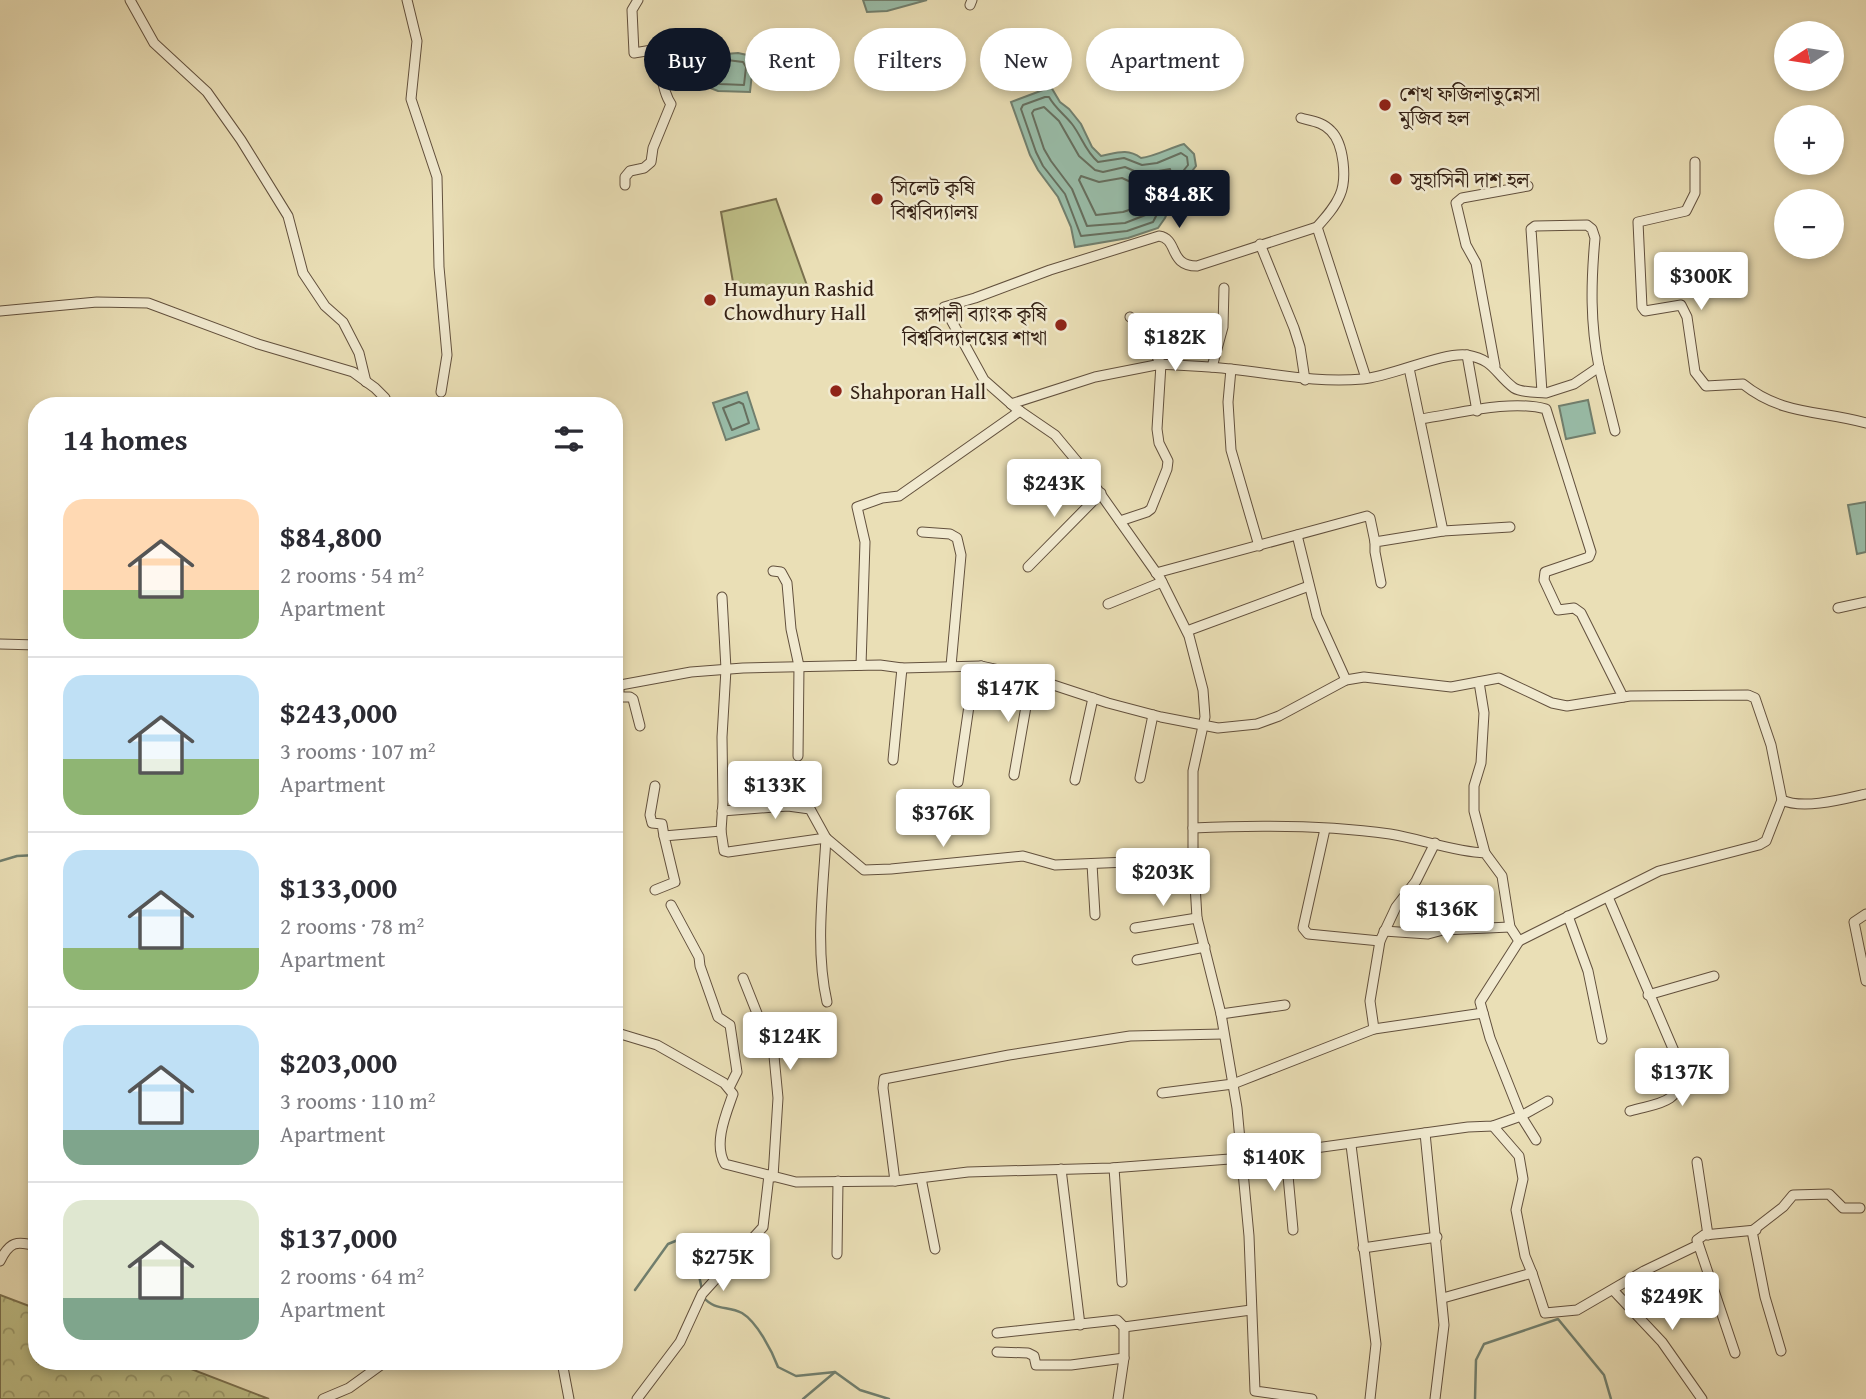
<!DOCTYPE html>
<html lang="en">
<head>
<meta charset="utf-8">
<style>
  :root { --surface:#fff; --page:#f7f7f7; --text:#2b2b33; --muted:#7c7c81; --line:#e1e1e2; --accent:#111827 }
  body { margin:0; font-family:"Gentium Book Plus","Noto Serif Bengali",serif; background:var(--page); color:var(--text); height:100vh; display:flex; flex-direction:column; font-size:26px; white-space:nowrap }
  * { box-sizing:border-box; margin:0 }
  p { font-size:23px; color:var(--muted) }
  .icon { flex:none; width:38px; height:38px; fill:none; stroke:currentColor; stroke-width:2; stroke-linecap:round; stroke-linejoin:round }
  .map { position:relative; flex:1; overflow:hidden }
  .panel { position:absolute; left:28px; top:397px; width:595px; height:973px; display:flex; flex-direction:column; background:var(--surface); border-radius:28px; box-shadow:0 4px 10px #0003 }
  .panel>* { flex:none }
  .banner { position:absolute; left:644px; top:28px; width:665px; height:63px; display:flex; gap:14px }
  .needle { width:46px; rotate:258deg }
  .fabs { position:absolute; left:1774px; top:21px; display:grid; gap:14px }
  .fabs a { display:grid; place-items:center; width:70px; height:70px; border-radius:50%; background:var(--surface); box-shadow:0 4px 10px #0003; font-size:35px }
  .price { position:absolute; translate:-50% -60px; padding:0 16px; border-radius:7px; background:#fff; color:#222; font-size:23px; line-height:46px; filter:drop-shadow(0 2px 4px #0008) }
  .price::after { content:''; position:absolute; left:50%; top:42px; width:21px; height:16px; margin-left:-10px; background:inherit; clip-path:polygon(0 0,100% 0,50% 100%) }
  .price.active { background:var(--accent); color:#fff }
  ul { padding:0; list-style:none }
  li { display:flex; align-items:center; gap:21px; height:175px; padding:0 35px }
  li+li { border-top:2px solid var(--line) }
  li span { display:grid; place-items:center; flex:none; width:196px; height:140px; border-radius:21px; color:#555 }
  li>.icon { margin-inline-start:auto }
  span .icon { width:84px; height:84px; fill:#fffc; stroke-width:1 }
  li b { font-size:30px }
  h2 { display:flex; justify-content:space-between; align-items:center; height:84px; padding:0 35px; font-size:30px }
  .pill { padding:0 24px; border-radius:32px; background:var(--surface); box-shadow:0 4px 10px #0003; font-size:24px; line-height:63px }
  .pill.active { background:var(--accent); color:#fff }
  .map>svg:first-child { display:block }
  .grass { fill:#bfc088; stroke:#7a704e; stroke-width:2 }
  .forest { fill:url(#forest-crowns); stroke:#7a704e; stroke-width:2 }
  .water { fill:#99bda9; stroke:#717f6e; stroke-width:2 }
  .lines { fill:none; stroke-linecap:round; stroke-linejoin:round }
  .shore { stroke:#666f5f; stroke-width:2 }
  .stream { stroke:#717f6e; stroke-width:2.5 }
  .minor-casing { stroke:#62503d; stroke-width:11 }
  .minor { stroke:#f1ead0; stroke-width:9 }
  .poi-dot { fill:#8f2418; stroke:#f1ead0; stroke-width:2.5 }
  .labels { text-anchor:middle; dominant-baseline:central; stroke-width:5; stroke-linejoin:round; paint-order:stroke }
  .poi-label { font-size:21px; fill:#342115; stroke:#f1ead0; text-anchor:start }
</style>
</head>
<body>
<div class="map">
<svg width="1866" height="1399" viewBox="0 0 1866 1399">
  <defs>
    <pattern id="forest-crowns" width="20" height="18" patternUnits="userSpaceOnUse" patternTransform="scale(1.75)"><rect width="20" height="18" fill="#bfc088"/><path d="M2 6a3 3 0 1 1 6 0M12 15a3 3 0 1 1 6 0" fill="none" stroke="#9c9c6e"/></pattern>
  </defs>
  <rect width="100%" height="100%" fill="#eadfb6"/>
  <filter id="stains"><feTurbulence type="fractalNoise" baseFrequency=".00286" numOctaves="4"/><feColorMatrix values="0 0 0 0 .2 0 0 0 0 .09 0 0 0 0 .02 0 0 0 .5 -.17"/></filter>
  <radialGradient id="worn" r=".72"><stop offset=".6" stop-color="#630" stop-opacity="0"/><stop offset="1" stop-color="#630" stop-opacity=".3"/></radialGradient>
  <polygon class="grass" points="776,199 810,294 735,294 721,212"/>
  <polygon class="forest" points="0,1295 37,1309 37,1362 173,1362 269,1399 0,1399"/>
  <g class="water">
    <polygon points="863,0 927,0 887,11 867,12"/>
    <path d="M738,53l9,2 6,9 -3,28 -32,-1 -18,-7 -2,-17c11,-10 25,-13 40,-14z"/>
    <path d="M1051,87l9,15 9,7 12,15 11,23 9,9c16,-3 26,-8 40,2 15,-2 28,-10 43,-14l10,10 2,12 -18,23 -13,29 -7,10 -30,10 -53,9 -4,-20 -13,-30 -20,-27 -8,-15 -19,-53z"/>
    <polygon points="747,392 759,429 726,440 713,403"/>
    <polygon points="1588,400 1595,433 1566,439 1559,406"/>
    <polygon points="1866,502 1866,552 1857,554 1848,505"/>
  </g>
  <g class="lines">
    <g class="shore">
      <polygon points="727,60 743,62 746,67 744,85 720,84 707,79 707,69"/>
      <path d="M1045,97h4c6,11 15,17 23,27 10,13 13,27 26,38l26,-4 18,7 15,-2 24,-10 6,4 1,8 -16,20 -19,37 -26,9 -46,5 -16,-42 -22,-28 -7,-14 -15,-43 2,-4z"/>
      <polygon points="1044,107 1059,121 1079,156 1095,170 1103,172 1125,167 1141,174 1170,169 1171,173 1148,214 1125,223 1087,226 1072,189 1051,161 1044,149 1032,113 1034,110"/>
      <polygon points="1081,176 1099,182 1122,178 1133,183 1146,185 1149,188 1141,206 1123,212 1096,215 1079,180"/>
      <polygon points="739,402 743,404 749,423 732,430 723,408"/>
    </g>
    <g class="stream">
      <polyline points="0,861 17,856 37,855"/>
      <polyline points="635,1290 668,1244 683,1238 688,1240 694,1251 702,1290"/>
      <path d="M702,1296c14,16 25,9 40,17 15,9 30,38 36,54l18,9 39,-4 25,18 29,9"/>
      <polyline points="803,1399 835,1372"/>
      <polyline points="1475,1399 1476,1360 1484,1344 1558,1319 1604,1375 1611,1399"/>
    </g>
    <g class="minor-casing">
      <g id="minor">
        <polyline points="130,0 154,43 207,92 241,140 288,216 303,273 325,306 343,322 359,353 366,382"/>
        <polyline points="407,0 417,41 411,99 437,177 439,267 447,355 441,392"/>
        <polyline points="970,5 972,0"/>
        <path d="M1301,118c11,3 22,4 30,13 13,13 16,48 9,64 -5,12 -14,22 -23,32l-120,39c-29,0 -18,-27 -38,-30l-109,34 -75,28 -31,9 40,73 33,29 38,26 25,30 80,113 29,58 14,54 2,27 -12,54v80l4,67 24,96 16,94 12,128 6,155 57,8"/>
        <path d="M1695,162v31l-9,18 -48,11 4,85 3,4 36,-6 6,12 8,55 11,14 37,-2c40,32 78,26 123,39"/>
        <path d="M625,185v-8l5,-6 14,-3 7,-6 2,-14 18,-44c-11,-15 -9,-45 -19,-54l-18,3 -2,-43 6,-10"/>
        <polyline points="1317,227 1366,378"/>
        <polyline points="1260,244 1294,328 1300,347 1305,380"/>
        <polyline points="0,311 97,302 148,303 258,344 353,372 375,388 385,398 388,406"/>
        <path d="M1130,317l9,7 22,40c23,2 46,2 69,5 47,5 85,14 133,10 30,-3 79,-27 104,-24 28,5 28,19 47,33 8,5 23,4 32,5l28,-9 25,-17c-9,-44 -8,-85 -4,-129l-3,-9 -5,-4 -52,1 -4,3 11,163"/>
        <polyline points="1467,355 1477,411"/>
        <polyline points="1495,366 1476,263 1466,245 1456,203 1462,198 1528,186"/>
        <polyline points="1212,367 1223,327 1224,288"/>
        <polyline points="1599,367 1615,431"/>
        <polyline points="1231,369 1228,402 1231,450 1259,546"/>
        <polyline points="1011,404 1095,377 1161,364 1157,429 1159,443 1168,461 1167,469 1151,509 1147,512 1120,521"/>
        <path d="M1420,419c37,-5 90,-20 126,-10l45,143 -2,5 -44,15 -1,8 14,30 16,-2 7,5 42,84"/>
        <polyline points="1443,531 1510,527"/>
        <polyline points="922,532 950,534 957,538 961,555 951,666"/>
        <polyline points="1297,535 1317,616 1346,680"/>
        <polyline points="1028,567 1101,493"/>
        <polyline points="773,571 781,572 787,583 791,629 799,666 798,756"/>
        <polyline points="1156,573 1367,516 1370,518 1375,542"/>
        <polyline points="1381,583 1375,552 1375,542 1443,531 1409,368"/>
        <polyline points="1108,604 1162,582"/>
        <polyline points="1838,608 1866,602"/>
        <polyline points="1187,631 1309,586"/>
        <polyline points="0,644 37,645"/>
        <polyline points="861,665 865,542 857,507 882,498 899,496 1020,411"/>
        <polyline points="1479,682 1484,713 1481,763 1474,786 1474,811 1485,853"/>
        <path d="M614,684l1,2 76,-14 52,-4 137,-3 22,3 79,-2 45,10 82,27 53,14 57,11 39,-4 22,-8 67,-36 18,-3 87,10 48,-9 53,25 15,3 63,-10 118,-1 7,3 16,47 11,55c21,10 62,-1 84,-6"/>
        <polyline points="619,685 619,697 630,697 633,699 640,726"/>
        <polyline points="893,760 902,668"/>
        <polyline points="1014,775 1031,678"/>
        <polyline points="1140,778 1153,715"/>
        <polyline points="1075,780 1093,698"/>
        <polyline points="958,782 970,699 976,693 981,666"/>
        <polyline points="655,786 650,815 652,823 662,824 664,836"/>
        <polyline points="722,811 788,806 810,809 826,838 864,870 891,869 1023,856 1055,865 1128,862 1193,855"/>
        <polyline points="1325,829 1303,928 1308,934 1380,941"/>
        <polyline points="721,831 724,851 728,852 826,838"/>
        <path d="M826,838c-3,53 -11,111 1,164"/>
        <polyline points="1092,864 1095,915"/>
        <polyline points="655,890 675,882 664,836 721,831 723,802 722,737 726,669 722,597"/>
        <path d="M1608,897l75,175c-4,33 -26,31 -53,39"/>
        <polyline points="671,905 699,957 700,966 718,1017 730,1025 737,1072 729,1088"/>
        <polyline points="1866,914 1854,922 1866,981"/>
        <polyline points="1568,916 1588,971 1602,1039"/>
        <polyline points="1135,928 1197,918"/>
        <polyline points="1384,931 1428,934 1443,930 1510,927"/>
        <polyline points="1519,941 1659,871 1759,845 1766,841 1782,800"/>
        <polyline points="1137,960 1205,947"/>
        <polyline points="743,978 774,1056 778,1098 773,1177"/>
        <polyline points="1648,995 1714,976"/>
        <polyline points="1221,1014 1285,1005"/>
        <polyline points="1374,1029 1370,1001 1380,941 1396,907 1416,881 1435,843"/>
        <path d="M614,1032l43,13 67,38 9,11c-7,20 -20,50 -8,70l71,18 99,-1 73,-9 143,-4 132,-10 225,-31 25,-1 28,-10 -31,-78 -10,-36 39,-61 -9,-14 -8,-51 -17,-23c-30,-1 -64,-14 -95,-19 -65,-9 -131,-9 -197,-6"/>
        <polyline points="1162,1093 1233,1084 1374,1029 1483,1013"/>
        <polyline points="1493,1126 1519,1156 1523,1179 1516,1210 1525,1256 1532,1273"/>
        <polyline points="1425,1133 1444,1325 1435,1399"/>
        <polyline points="1536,1140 1521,1116 1548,1101"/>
        <polyline points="1351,1145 1376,1344 1370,1399"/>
        <polyline points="1286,1154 1293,1230"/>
        <polyline points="1697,1162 1708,1235"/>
        <polyline points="1114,1168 1122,1282"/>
        <polyline points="1061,1169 1080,1325"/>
        <polyline points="921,1178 935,1249"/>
        <polyline points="895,1181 883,1088 884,1079 1009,1055 1130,1036 1223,1034"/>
        <polyline points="1363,1248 1437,1237"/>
        <polyline points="837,1254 838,1181"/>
        <path d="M0,1261c10,-20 16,-20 37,-15"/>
        <polyline points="1613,1290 1662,1342 1702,1399"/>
        <polyline points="1443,1298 1532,1273 1545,1313 1577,1310 1644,1271 1698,1245"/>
        <polyline points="997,1333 1117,1320 1124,1327"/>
        <polyline points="1781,1351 1765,1297 1752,1231 1783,1207 1793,1195 1829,1194 1843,1208 1860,1208"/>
        <polyline points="997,1352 1028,1353 1034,1356 1036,1365 1071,1365 1124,1358"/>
        <polyline points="1735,1353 1697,1240 1704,1235 1756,1230"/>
        <polyline points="562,1362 569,1399"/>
        <polyline points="323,1399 349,1388 385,1362"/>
        <polyline points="637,1399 680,1342 702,1294 763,1227 769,1175"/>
        <polyline points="1118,1399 1124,1358 1124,1327 1251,1310"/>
      </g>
    </g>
    <use href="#minor" class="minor"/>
  </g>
  <g class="poi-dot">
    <circle cx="1385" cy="105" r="7"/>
    <circle cx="1396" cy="179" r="7"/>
    <circle cx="877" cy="199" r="7"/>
    <circle cx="710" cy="300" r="7"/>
    <circle cx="1061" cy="325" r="7"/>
    <circle cx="836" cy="391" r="7"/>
  </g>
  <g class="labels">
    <g class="poi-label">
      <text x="1399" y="93">শেখ ফজিলাতুন্নেসা<tspan x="1399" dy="24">মুজিব হল</tspan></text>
      <text x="1410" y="179">সুহাসিনী দাশ হল</text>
      <text x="891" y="187">সিলেট কৃষি<tspan x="891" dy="24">বিশ্ববিদ্যালয়</tspan></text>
      <text x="724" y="288">Humayun Rashid<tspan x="724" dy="24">Chowdhury Hall</tspan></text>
      <text x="1047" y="313" text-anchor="end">রূপালী ব্যাংক কৃষি<tspan x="1047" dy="24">বিশ্ববিদ্যালয়ের শাখা</tspan></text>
      <text x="850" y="391">Shahporan Hall</text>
    </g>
  </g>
  <rect width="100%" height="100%" filter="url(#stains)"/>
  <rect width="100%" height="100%" fill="url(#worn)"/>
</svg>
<div class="fabs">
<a><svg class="needle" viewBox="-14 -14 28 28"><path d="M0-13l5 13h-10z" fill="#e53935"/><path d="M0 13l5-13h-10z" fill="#7c7c81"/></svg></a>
<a>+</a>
<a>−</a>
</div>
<b class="price active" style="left:1179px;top:230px">$84.8K</b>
<b class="price" style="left:1701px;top:312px">$300K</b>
<b class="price" style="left:1175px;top:373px">$182K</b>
<b class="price" style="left:1054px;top:519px">$243K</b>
<b class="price" style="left:1008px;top:724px">$147K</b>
<b class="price" style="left:775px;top:821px">$133K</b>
<b class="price" style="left:943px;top:849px">$376K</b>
<b class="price" style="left:1163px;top:908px">$203K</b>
<b class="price" style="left:1447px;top:945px">$136K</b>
<b class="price" style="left:790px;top:1072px">$124K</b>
<b class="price" style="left:1682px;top:1108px">$137K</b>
<b class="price" style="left:1274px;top:1193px">$140K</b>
<b class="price" style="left:723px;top:1293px">$275K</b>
<b class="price" style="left:1672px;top:1332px">$249K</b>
<div class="banner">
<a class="pill active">Buy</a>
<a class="pill">Rent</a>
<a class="pill">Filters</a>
<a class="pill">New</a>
<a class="pill">Apartment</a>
</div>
<section class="panel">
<h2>14 homes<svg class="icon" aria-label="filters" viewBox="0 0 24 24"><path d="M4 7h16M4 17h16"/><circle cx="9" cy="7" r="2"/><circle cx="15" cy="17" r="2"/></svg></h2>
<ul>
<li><span style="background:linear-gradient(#ffd9b3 65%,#8fb573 0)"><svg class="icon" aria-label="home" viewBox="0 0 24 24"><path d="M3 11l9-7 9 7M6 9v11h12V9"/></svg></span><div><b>$84,800</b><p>2 rooms · 54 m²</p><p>Apartment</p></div></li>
<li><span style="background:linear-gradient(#bfe0f5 60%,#8fb573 0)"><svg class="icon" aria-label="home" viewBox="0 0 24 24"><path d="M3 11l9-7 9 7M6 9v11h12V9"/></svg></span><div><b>$243,000</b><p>3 rooms · 107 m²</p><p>Apartment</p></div></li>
<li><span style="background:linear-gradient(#bfe0f5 70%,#8fb573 0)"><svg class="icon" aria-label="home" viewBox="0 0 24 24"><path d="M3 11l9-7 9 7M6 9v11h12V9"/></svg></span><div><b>$133,000</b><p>2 rooms · 78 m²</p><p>Apartment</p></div></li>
<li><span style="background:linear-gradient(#bfe0f5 75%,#7fa58c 0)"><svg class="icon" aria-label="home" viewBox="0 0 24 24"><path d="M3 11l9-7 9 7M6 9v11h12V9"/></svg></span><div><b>$203,000</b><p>3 rooms · 110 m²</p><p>Apartment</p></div></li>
<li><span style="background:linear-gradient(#dfe7d0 70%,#7fa58c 0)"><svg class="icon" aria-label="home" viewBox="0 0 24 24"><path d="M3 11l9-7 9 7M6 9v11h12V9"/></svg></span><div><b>$137,000</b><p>2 rooms · 64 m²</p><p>Apartment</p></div></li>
</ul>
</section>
</div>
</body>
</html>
